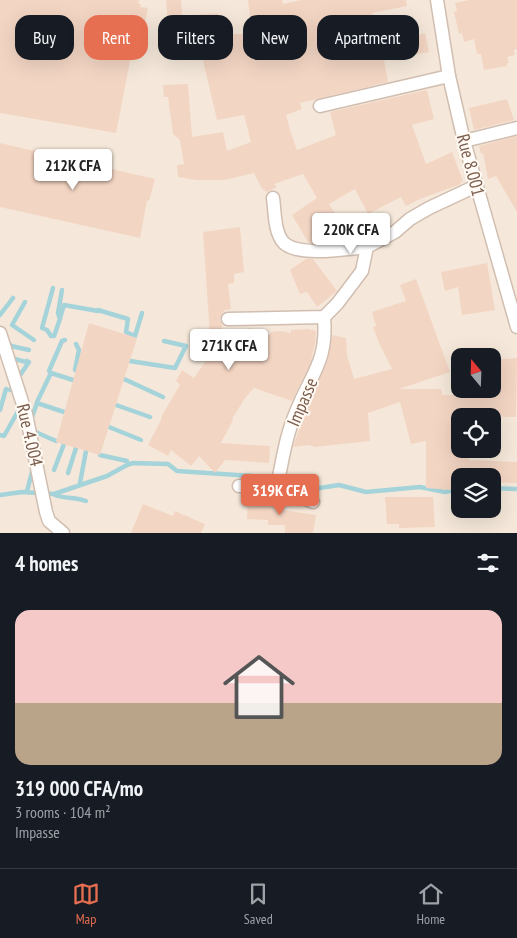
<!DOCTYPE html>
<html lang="en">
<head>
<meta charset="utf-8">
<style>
  :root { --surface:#171b24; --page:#242831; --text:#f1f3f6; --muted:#9ea1a6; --line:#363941; --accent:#e76f51 }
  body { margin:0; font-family:"PT Sans Narrow",sans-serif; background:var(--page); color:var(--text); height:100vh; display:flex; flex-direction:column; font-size:19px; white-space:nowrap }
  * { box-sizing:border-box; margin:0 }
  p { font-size:16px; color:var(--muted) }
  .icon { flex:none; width:28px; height:28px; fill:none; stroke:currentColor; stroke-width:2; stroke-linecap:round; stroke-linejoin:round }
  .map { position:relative; height:533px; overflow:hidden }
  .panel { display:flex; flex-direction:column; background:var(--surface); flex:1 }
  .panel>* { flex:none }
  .hud { position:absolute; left:15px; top:15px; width:488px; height:45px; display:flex; gap:10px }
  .needle { width:32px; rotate:341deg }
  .fabs { position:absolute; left:451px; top:348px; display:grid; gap:10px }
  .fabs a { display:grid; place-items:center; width:50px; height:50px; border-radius:10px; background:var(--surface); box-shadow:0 5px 20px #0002; font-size:25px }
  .price { position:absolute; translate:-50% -42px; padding:0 11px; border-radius:5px; background:#fff; color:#222; font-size:16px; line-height:32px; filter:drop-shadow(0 1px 2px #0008) }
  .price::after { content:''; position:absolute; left:50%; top:30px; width:15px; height:11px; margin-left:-8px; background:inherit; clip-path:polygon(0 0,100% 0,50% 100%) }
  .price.current { background:var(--accent); color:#fff }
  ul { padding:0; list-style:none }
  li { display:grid; align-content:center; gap:10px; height:265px; padding:0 15px }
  li span { display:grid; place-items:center; height:155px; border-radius:15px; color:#555 }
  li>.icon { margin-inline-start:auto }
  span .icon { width:90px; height:90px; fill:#fffc; stroke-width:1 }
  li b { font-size:21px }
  h2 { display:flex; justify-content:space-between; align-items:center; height:60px; padding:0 15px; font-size:21px }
  .pill { padding:0 18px; border-radius:15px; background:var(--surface); box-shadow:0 5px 20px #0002; font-size:18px; line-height:45px }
  .pill.current { background:var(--accent); color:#fff }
  .menu { display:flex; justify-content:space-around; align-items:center; height:70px; border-top:1px solid var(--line); background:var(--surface); font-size:14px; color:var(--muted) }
  .menu a { display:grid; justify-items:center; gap:2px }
  .menu .current { color:var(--accent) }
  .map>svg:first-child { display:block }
  .residential { fill:#f5e8da; fill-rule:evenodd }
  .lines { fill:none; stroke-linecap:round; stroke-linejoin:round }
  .stream { stroke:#a5d3da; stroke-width:4.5 }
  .building { fill:#f3d5c3 }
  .minor-casing { stroke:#d1beb0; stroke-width:15 }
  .minor { stroke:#fff; stroke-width:12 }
  .labels { text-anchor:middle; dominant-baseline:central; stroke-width:4; stroke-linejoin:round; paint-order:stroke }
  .street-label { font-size:18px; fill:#7a5c4d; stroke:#fffaf3 }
</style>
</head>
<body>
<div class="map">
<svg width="517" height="533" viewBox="0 0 517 533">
  <rect width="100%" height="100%" fill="#fdf6ec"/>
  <path class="residential" d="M0,0h517v533h-517zM460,356h32v33h-32zM460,416h32v33h-32zM460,476h32v33h-32z"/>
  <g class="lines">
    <g class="stream">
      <polyline points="53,288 42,328 47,330 51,336 54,336 60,319 58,313 62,290"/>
      <polyline points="25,302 12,325 34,340"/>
      <polyline points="0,315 13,298"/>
      <polyline points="60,318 64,305 98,311 98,310 128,319 126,332 135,336 142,313"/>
      <polyline points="7,341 11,346 29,350"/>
      <polyline points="0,355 26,362 27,361"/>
      <polyline points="130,361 175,368 186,346 164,341"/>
      <polyline points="75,370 79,350 76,344"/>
      <polyline points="49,371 62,341 65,340"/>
      <polyline points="124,379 163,397"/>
      <polyline points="10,390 29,362"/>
      <polyline points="37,402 51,373 73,380"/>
      <polyline points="116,405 150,417"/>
      <polyline points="0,410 6,389"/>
      <polyline points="31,420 37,403 64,412"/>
      <polyline points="109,427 141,440"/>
      <polyline points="31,430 56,441"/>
      <polyline points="0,435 4,436 21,406"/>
      <polyline points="100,455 127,461"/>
      <polyline points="54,470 64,444"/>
      <polyline points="68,473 76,448"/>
      <polyline points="80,483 86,451"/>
      <polyline points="492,488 517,489"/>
      <polyline points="294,489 307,490 339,485 366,492 420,487 445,492 460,489"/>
      <polyline points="27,491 33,468"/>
      <polyline points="0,495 22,492 54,494 107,476 127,465 133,463 168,464 177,471 252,476 268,482"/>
      <path d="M55,495c11,4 21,2 31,6"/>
    </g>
  </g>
  <g class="building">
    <polygon points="0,0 139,0 138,3 141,4 140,7 148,8 140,52 132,51 116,133 0,113"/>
    <polygon points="166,0 181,0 184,35 169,37"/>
    <polygon points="248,0 282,0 283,4 302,0 406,0 407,6 372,13 375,21 363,26 366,52 378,49 379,55 383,55 388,82 300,103 302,109 286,115 290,130 297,150 336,135 330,112 427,90 434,119 412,125 426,164 452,152 463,181 460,183 461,184 420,199 406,206 401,197 368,214 355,189 329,204 343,226 317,243 312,243 308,242 292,215 317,198 303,174 274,184 277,187 267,192 262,189 254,173 225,180 196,180 178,177 177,165 184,164 180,140 173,134 168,97 164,97 163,85 188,84 192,137 223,132 227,151 251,142 244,115 217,120 202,56 201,45 199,46 192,15 218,13 220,34 252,34"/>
    <polygon points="469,0 517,0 517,49 514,50 515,55 507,57 509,63 507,63 507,66 484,70 481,54 477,54 474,39 464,42 462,33 459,34 454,12 457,11 455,3"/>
    <polygon points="425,33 429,52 412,55 409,38"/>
    <polygon points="507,99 514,120 474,130 469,108"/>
    <polygon points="517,136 517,212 496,176 488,179 483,153 481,154 479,146"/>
    <polygon points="0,143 155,179 149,201 147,200 140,238 0,207"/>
    <polygon points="240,227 244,272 234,274 234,283 228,284 231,309 225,310 221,316 220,320 222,325 220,340 244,346 248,328 270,335 271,332 281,331 291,333 291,330 308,329 316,331 315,344 310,364 292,401 254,388 245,398 232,419 233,420 221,443 270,446 269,463 225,460 215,473 199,456 191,466 171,450 168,456 148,445 162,418 161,417 180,385 176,381 182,370 194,378 211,353 202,349 204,334 210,336 203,232"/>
    <polygon points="306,259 313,259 337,291 317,307 307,292 300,294 290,270"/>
    <polygon points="487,263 495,310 462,315 458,287 445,291 441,272"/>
    <polygon points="416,279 450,372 399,389 441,389 442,395 469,395 468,389 492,389 492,360 517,358 516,417 460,416 460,449 469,449 469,460 517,462 517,483 492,482 492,476 460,476 460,482 453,482 452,490 426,488 426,441 411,444 400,402 368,413 370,441 315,447 309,445 293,447 304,415 328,359 332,335 346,338 347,355 354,379 392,369 379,343 373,327 376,326 372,312 406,301 400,285"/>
    <polygon points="89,323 137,338 100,455 56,442"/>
    <polygon points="248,497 269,498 269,500 283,500 283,510 316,515 313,533 285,533 285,525 268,525 268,520 247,519"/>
    <polygon points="385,497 433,497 435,527 399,528 399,524 387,524"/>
    <polygon points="143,504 173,516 175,511 205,524 201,533 131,533"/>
  </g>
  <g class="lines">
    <g class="minor-casing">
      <g id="minor">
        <polyline points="437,0 449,76 464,141 517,327"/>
        <polyline points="320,106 449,76"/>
        <polyline points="464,141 517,128"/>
        <path d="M273,198c2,13 1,35 11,45 15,14 63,6 83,4"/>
        <polyline points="228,319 324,317 337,304 362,271 367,247 395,232 410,219 429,208 476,186"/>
        <polyline points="0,333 26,414 46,512 49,521 63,533"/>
        <polyline points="239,486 277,487 313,502"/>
        <path d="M277,487c5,-25 9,-52 19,-75 15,-38 32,-51 28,-95"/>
      </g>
    </g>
    <use href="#minor" class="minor"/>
  </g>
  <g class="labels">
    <g class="street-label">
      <text transform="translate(471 165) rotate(75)">Rue 8.001</text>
      <text transform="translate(302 402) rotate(-67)">Impasse</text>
      <text transform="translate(30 435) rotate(77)">Rue 4.004</text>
    </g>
  </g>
</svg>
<div class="fabs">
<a><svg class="needle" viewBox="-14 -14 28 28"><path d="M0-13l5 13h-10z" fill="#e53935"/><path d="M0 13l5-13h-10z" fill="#9ea1a6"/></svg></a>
<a><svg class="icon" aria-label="locate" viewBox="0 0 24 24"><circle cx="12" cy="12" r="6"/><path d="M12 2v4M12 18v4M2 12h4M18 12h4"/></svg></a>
<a><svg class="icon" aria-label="layers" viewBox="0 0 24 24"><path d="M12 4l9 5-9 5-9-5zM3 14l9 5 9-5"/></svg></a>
</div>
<b class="price" style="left:73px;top:191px">212K CFA</b>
<b class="price" style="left:351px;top:255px">220K CFA</b>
<b class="price" style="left:229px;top:371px">271K CFA</b>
<b class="price current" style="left:280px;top:516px">319K CFA</b>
<div class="hud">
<a class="pill">Buy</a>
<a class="pill current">Rent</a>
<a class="pill">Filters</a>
<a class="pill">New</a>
<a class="pill">Apartment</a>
</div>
</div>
<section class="panel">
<h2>4 homes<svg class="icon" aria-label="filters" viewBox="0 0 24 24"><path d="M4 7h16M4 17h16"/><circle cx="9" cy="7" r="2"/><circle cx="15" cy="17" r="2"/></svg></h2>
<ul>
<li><span style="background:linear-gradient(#f6c9c9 60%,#b9a48a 0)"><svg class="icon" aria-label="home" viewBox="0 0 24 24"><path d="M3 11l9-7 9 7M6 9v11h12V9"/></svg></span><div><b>319 000 CFA/mo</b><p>3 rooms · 104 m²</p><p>Impasse</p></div></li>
</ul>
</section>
<nav class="menu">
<a class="current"><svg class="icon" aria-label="map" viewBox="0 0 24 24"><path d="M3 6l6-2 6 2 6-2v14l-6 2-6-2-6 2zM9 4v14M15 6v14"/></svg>Map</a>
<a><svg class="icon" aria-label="saved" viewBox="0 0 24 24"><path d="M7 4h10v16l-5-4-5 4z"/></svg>Saved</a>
<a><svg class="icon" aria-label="home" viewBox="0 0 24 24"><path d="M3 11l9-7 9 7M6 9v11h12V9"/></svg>Home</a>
</nav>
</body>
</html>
